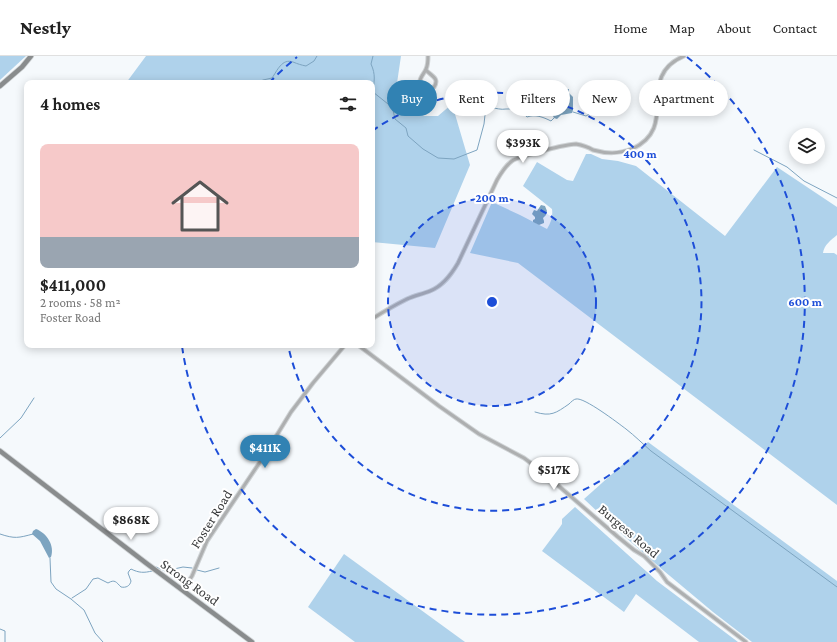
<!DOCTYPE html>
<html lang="en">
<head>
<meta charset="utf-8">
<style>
  :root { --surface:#fff; --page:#f2f2f2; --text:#222; --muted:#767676; --line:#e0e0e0; --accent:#3182b3 }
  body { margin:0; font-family:"Crimson Pro",serif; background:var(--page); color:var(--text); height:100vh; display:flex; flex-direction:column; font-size:15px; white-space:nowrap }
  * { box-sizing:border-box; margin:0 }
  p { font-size:13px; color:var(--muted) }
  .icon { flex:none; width:22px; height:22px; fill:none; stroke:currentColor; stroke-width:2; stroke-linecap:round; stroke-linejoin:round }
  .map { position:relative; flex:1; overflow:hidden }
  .panel { position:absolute; left:24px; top:24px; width:351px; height:268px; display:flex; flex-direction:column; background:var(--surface); border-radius:8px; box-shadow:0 2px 10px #0003 }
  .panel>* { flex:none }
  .top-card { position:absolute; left:387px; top:24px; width:380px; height:36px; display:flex; gap:8px }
  .fabs { position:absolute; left:789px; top:72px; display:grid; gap:8px }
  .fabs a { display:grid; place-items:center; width:36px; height:36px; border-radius:50%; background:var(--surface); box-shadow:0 2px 10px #0003; font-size:20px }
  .price { position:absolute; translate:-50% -34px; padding:0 9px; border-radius:14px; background:#fff; color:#222; font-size:13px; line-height:26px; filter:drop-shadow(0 1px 2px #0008) }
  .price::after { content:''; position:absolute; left:50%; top:24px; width:12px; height:9px; margin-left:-6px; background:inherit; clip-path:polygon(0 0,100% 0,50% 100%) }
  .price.current { background:var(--accent); color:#fff }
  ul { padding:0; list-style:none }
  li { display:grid; align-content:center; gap:8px; height:212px; padding:0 16px }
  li+li { border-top:1px solid var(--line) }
  li span { display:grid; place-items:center; height:124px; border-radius:8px; color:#555 }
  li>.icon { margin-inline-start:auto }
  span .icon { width:72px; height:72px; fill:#fffc; stroke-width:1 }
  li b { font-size:17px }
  h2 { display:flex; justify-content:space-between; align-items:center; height:48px; padding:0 16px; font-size:17px }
  .tag { padding:0 14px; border-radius:18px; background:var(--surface); box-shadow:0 2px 10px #0003; font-size:14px; line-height:36px }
  .tag.current { background:var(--accent); color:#fff }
  header { display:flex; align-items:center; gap:24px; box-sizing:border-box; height:56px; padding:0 20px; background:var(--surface); border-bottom:1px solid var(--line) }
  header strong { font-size:19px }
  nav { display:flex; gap:22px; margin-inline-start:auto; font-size:14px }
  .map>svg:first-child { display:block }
  .green { fill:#afd2eb }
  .water { fill:#7da4c0 }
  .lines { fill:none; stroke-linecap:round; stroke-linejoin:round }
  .stream { stroke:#7da4c0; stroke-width:1 }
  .street-casing { stroke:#cfd3d5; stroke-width:5 }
  .secondary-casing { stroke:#cfd3d5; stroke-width:6 }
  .street { stroke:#adafb0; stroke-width:3 }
  .secondary { stroke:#898c8d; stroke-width:4.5 }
  .ring { fill:none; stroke:#1d4ed8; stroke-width:2; stroke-dasharray:7 5 }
  .labels { text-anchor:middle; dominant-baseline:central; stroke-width:4; stroke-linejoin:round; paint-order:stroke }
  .street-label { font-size:14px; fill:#383a3b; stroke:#fff }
  .centre { fill:#1d4ed8; stroke:#fff; stroke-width:2 }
  .ring-label { font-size:12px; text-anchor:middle; font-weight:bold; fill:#1d4ed8; stroke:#fff; stroke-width:4; stroke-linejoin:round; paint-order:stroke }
</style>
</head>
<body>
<header>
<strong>Nestly</strong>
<nav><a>Home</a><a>Map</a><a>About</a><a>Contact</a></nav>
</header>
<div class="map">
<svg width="837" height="586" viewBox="0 0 837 586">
  <rect width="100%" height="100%" fill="#f5f9fc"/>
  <g class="green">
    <polygon points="0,0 26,0 0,24"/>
    <polygon points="146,0 401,0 397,27 402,51 413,58 423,60 438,60 452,48 470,109 435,192 372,186 372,27 126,27"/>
    <path d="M586,98h5l11,5 16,2 18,5 89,70 52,-69 60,40v28c-6,5 -13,10 -14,18h11l3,2v250l-319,-242 -48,-10 22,-51 28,13 27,14c4,-7 6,-12 5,-20l-29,-23 14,-24 30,18 6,1z"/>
    <polygon points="648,386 837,525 837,586 752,586 713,556 664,515 616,473 584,443"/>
    <polygon points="575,451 657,525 738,586 699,586 636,538 624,556 542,495 560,471 562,468 562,463"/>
    <polygon points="344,498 465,586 355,586 308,551"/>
  </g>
  <g class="water">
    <polygon points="556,33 564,35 567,33 569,33 569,37 573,41 573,54 572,57 561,59 557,63 554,62 550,54 553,51"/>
    <polygon points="541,149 545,150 547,155 546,159 543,162 544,165 544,167 539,169 533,166 533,164 535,163 535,161 532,158 534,154 537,155"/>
    <path d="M36,473c11,4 19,17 15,28l-2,1 -9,-17 -8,-7 1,-3z"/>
  </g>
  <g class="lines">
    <g class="stream">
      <path d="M373,0l-2,8c5,11 3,17 2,28l15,12 5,6 2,9 11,9 2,8 15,13 15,9 16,1 23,-9 7,-26 1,-9 7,-7c4,0 9,2 14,1 11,0 12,-1 21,8 8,-3 16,0 24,4l3,-3"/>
      <path d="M257,27l6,-3 9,-2c5,-7 10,-20 21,-16 5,2 8,3 13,4l8,-5 3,-5"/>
      <polyline points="573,56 586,60 596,54 601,45 610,39"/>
      <polyline points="754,94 787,111 804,125 837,142"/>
      <path d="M535,356c16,5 21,1 34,-8 2,-2 5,-5 7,-5 8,-2 42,24 50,30 9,7 17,15 25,22l186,136"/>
      <polyline points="0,382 21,362 34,342"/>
      <path d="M0,478c15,5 18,4 33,0"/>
      <polyline points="50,502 51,526 56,533 71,543 84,554 95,577 103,586"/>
      <polyline points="156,511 165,515 183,511 192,512"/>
      <polyline points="197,514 205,516 219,512"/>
      <path d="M72,542l14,-9 7,-10 5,-1 10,5c7,-4 8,-1 13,4 5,1 9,-1 10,-6l-3,-8 1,-2 2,-2c8,4 13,4 21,2"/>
      <polyline points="0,573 5,575 5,586"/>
    </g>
    <g class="street-casing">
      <g id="street">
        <path d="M426,14c5,6 14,8 8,17 -3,2 -6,3 -9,1 -11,-6 -1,-13 1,-19 2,-4 2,-9 2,-13"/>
        <path d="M372,263c11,-7 23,-14 35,-20 7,-3 15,-5 23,-8 13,-5 21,-16 28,-28l39,-83c4,-7 8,-14 15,-19 7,-5 55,-17 64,-17 6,1 12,3 17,6 14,4 25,4 39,-1 49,-22 2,-72 52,-93"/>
        <polyline points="358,289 439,350 479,378 524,402 540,414 618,481 634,494 644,500 660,516 667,526 746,586"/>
        <polyline points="183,534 192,520 207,485 264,400 291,356 313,327 345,289"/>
      </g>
    </g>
    <g class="secondary-casing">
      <g id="secondary">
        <polyline points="0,30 22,11 31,0"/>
        <polyline points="0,395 146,507 252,586"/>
      </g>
    </g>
    <use href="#street" class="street"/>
    <use href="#secondary" class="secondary"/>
  </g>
  <circle cx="492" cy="246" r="104" fill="#1d4ed8" fill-opacity=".12"/>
  <g class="ring">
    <circle cx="492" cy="246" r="104"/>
    <path d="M372 75A209 209 0 1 1 288 289"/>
    <path d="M269 27A313 313 0 0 1 297 1M687 1A313 313 0 1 1 182 290"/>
  </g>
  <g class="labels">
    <g class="street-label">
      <text transform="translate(211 463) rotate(-58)">Foster Road</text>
      <text transform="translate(629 475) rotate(40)">Burgess Road</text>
      <text transform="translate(190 526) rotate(36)">Strong Road</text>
    </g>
  </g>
  <circle cx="492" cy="246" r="6" class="centre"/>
  <g class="ring-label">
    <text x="640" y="102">400 m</text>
    <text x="492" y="146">200 m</text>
    <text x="805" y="250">600 m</text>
  </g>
</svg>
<div class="fabs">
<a><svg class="icon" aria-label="layers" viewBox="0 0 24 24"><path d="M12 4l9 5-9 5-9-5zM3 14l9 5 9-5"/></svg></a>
</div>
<b class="price" style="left:523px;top:108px">$393K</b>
<b class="price current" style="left:265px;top:413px">$411K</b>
<b class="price" style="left:554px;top:435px">$517K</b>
<b class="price" style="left:131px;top:485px">$868K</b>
<div class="top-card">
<a class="tag current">Buy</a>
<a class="tag">Rent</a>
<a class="tag">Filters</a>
<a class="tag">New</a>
<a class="tag">Apartment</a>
</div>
<section class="panel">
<h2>4 homes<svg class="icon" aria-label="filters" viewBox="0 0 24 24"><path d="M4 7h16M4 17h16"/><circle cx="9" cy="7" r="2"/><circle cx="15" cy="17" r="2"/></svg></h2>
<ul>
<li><span style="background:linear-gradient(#f6c9c9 75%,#9aa5b1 0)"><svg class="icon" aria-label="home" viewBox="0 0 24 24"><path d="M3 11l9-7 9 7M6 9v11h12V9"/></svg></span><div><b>$411,000</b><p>2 rooms · 58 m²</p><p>Foster Road</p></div></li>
</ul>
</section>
</div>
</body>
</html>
